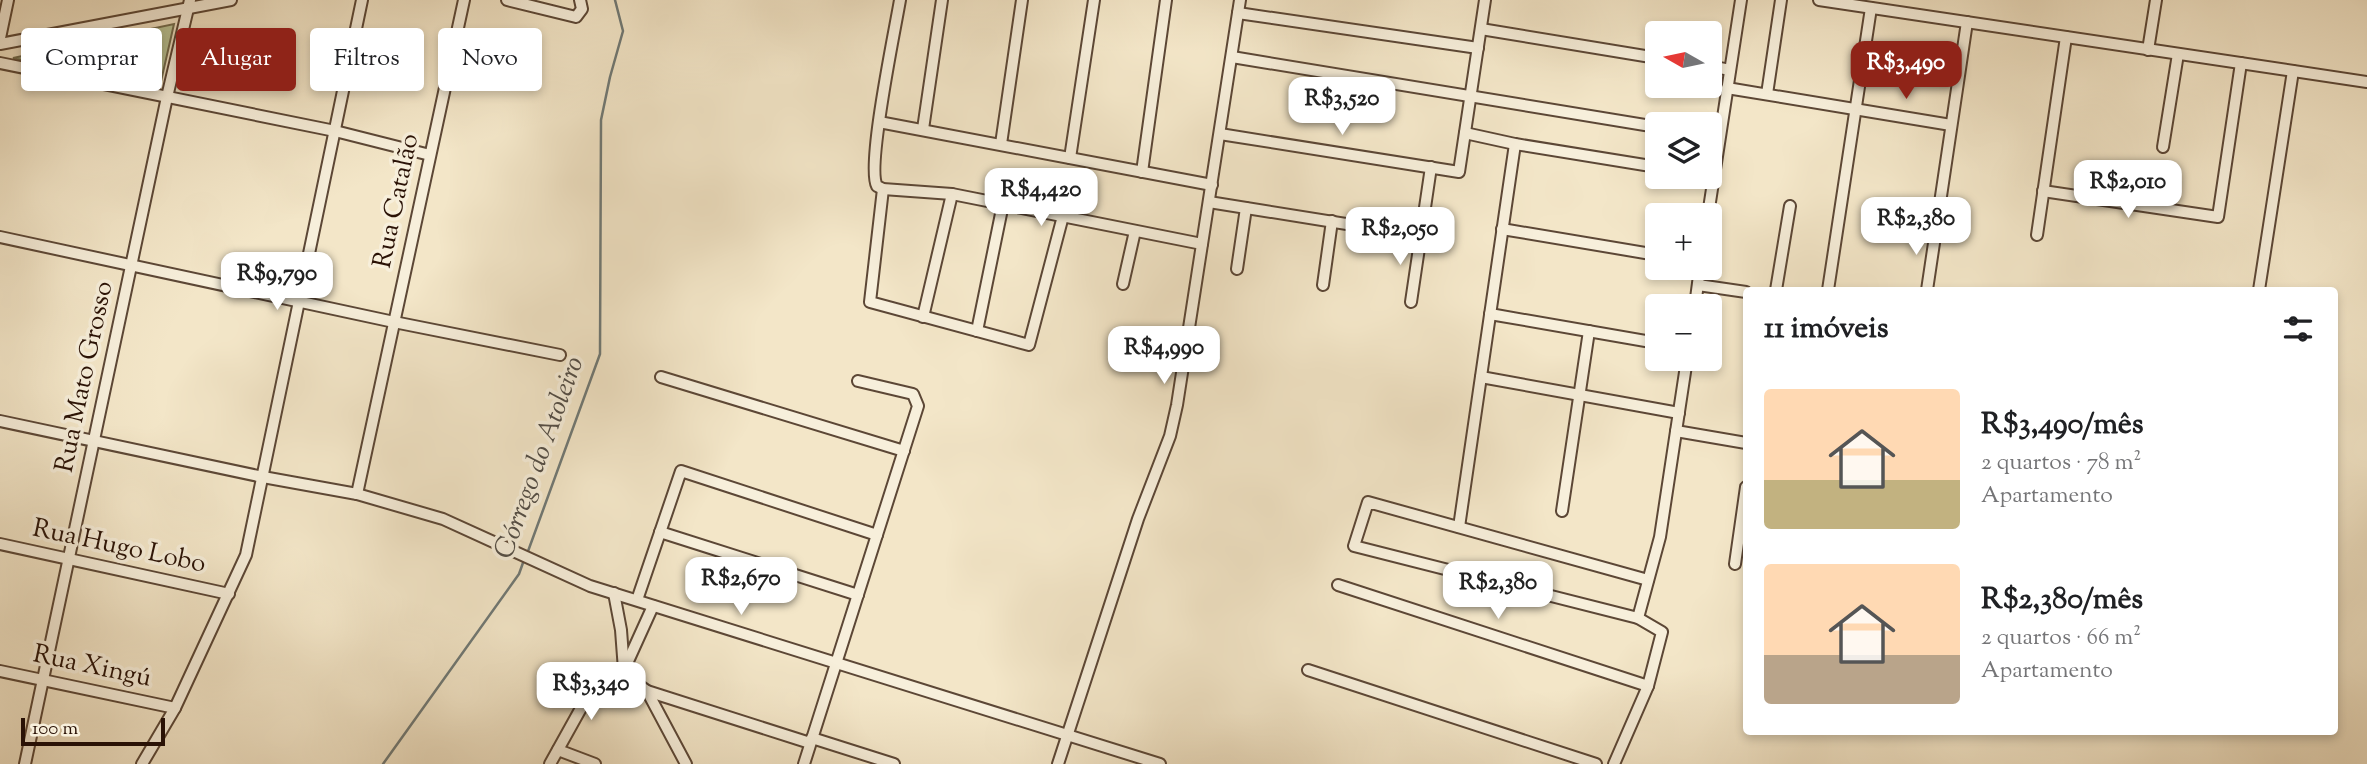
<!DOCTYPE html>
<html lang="pt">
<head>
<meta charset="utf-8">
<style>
  :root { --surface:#fff; --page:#f6f6f6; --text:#202124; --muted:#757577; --accent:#8f2418 }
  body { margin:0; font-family:"Sorts Mill Goudy",serif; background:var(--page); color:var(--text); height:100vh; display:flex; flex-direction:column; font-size:26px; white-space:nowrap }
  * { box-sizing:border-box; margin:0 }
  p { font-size:23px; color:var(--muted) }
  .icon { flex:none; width:38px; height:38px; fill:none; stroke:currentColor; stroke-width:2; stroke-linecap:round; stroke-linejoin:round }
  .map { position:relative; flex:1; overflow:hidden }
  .drawer { position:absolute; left:1743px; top:287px; width:595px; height:448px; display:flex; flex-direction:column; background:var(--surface); border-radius:7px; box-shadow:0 4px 10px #0003 }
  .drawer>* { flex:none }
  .top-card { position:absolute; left:21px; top:28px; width:665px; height:63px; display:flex; gap:14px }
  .needle { width:46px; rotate:279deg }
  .controls { position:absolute; left:1645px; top:21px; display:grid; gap:14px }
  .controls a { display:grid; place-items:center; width:77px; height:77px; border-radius:7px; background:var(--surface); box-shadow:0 4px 10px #0003; font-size:35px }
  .scale { position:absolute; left:21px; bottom:18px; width:144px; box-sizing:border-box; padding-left:7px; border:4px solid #2a1206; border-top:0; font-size:19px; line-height:24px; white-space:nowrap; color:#2a1206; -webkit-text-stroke:5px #f7efdb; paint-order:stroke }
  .price { position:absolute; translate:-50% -60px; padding:0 16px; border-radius:14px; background:#fff; color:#222; font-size:23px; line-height:46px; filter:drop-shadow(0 2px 4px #0008) }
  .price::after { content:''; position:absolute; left:50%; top:42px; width:21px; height:16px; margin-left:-10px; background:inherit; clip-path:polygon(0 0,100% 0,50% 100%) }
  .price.selected { background:var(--accent); color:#fff }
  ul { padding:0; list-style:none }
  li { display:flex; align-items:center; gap:21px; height:175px; padding:0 21px }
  li span { display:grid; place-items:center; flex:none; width:196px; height:140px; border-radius:7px; color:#555 }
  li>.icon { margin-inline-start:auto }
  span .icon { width:84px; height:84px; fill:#fffc; stroke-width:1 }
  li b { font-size:30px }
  h2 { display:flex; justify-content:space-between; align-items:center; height:84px; padding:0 21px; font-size:30px }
  .pill { padding:0 24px; border-radius:7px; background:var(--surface); box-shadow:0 4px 10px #0003; font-size:24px; line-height:63px }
  .pill.selected { background:var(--accent); color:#fff }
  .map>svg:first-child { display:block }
  .green { fill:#b9c597; stroke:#726c4e; stroke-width:2 }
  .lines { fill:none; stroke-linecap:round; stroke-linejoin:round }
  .stream { stroke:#707975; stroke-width:2.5 }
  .minor-casing { stroke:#5c4736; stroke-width:14 }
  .minor { stroke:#f7efdb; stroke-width:10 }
  .labels { text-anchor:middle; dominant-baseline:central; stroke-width:7; stroke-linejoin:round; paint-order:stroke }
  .street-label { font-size:26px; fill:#2a1206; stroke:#f7efdb }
  .water-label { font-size:28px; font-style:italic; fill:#534e47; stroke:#f7efdb }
</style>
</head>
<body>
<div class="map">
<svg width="2367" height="764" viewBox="0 0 2367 764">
  <rect width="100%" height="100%" fill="#f3e6c8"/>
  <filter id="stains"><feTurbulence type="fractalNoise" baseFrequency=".00286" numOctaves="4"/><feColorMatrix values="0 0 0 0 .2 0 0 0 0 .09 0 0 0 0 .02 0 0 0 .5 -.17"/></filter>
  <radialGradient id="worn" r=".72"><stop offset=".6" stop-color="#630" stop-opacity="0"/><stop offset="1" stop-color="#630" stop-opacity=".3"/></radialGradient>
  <polygon class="green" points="174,24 159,90 13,58"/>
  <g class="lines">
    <g class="stream">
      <polyline points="527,554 600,354 601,120 610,77 623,31 615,0"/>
      <polyline points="383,764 519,574 524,560"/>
    </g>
    <g class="minor-casing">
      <g id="minor">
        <polyline points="507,0 576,17 582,9 580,0"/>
        <path d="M900,0c-5,30 -34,167 -23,186l6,3 69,5 250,50"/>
        <polyline points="1819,0 2367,82"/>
        <polyline points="1238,13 1478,48"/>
        <polyline points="1481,29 1657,58"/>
        <polyline points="0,38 8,0"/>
        <polyline points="0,44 231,0"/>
        <polyline points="2148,50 2156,0"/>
        <polyline points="1232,57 1657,127"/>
        <polyline points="0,63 335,131 430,155"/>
        <polyline points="1710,66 1730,70"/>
        <polyline points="1727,88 1951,125"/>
        <polyline points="1767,94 1781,0"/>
        <polyline points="879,122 1212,185"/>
        <polyline points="923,129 942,0"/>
        <polyline points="1465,133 1515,144 1657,167"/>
        <polyline points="1220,134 1459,172 1485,0"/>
        <polyline points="1001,144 1022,0"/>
        <polyline points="2163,147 2178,54"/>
        <polyline points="1070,158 1094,0"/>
        <polyline points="1142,172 1166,0"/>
        <polyline points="883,189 870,302 1029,345 1063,216"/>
        <polyline points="2043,191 2218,217 2241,63"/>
        <polyline points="1209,202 1421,236"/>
        <polyline points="1708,215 1741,0"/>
        <polyline points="1502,229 1657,255"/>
        <polyline points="2037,235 2066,37"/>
        <polyline points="0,237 394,322 560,355"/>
        <polyline points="1237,269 1246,208"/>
        <polyline points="1123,284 1135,231"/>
        <polyline points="1323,285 1332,221"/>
        <polyline points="1698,285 1746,292"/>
        <polyline points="1776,290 1790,206"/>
        <polyline points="1828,290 1871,8"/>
        <polyline points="1927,290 1967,22"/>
        <polyline points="2259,290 2293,71"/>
        <polyline points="1411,302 1431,167"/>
        <polyline points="1695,306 1700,268"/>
        <polyline points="1490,314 1657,343"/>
        <polyline points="923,317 952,194"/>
        <polyline points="977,331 1003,204"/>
        <polyline points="661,377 904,451"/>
        <polyline points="1481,377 1679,413"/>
        <polyline points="0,421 263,477 357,494 443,519 590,586 1160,764"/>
        <polyline points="1676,431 1746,443"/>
        <polyline points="357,494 464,0"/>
        <polyline points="1562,511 1589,331"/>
        <polyline points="1459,527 1515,144"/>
        <polyline points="660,532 858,595"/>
        <polyline points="0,544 229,594"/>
        <polyline points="1735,564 1746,487"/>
        <polyline points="1338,585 1648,686"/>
        <polyline points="614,593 621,630 624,670 632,680 647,691 686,764"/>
        <polyline points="637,600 681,471 877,535"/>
        <polyline points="1638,618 1660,537 1687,359"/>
        <polyline points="1308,670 1596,764"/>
        <polyline points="0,671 175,708"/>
        <polyline points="647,691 810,743"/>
        <polyline points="812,738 894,764"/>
        <polyline points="558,750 595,764"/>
        <polyline points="25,764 167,97 190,0"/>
        <polyline points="142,764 175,708 246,555 362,0"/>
        <polyline points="550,764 590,692 600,682 624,670 653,606"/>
        <polyline points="804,764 918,406 913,394 858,381"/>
        <polyline points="1058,764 1138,519 1170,436 1177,405 1240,0"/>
        <polyline points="1614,764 1648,686 1662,632 1638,618 1354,546 1368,502 1648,580"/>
      </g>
    </g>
    <use href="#minor" class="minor"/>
  </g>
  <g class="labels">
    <g class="street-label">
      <text transform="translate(397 201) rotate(-78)">Rua Catalão</text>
      <text transform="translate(85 377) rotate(-78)">Rua Mato Grosso</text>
      <text transform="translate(119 547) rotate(12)">Rua Hugo Lobo</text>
      <text transform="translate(92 667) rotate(12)">Rua Xingú</text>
    </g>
    <g class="water-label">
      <text transform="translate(540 458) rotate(-70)">Córrego do Atoleiro</text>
    </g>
  </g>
  <rect width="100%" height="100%" filter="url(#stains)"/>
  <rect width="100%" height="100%" fill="url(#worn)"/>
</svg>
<div class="controls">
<a><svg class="needle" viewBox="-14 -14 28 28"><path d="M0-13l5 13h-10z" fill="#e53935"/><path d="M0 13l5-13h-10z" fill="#757577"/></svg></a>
<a><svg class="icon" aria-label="layers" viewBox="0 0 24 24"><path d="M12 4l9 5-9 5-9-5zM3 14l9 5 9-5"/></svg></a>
<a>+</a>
<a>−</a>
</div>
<div class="scale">100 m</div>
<b class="price selected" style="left:1906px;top:101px">R$3,490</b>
<b class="price" style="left:1342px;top:137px">R$3,520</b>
<b class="price" style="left:2128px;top:220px">R$2,010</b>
<b class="price" style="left:1041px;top:228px">R$4,420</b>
<b class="price" style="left:1916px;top:257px">R$2,380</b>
<b class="price" style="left:1400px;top:267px">R$2,050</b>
<b class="price" style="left:277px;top:312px">R$9,790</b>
<b class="price" style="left:1164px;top:386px">R$4,990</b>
<b class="price" style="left:741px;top:617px">R$2,670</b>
<b class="price" style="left:1498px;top:621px">R$2,380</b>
<b class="price" style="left:591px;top:722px">R$3,340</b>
<div class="top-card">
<a class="pill">Comprar</a>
<a class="pill selected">Alugar</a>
<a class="pill">Filtros</a>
<a class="pill">Novo</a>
</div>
<section class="drawer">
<h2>11 imóveis<svg class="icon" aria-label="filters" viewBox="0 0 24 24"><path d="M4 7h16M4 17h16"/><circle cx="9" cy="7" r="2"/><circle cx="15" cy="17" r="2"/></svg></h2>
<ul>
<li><span style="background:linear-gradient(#ffd9b3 65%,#c2b280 0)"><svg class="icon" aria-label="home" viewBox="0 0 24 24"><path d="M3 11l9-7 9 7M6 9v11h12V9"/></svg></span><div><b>R$3,490/mês</b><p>2 quartos · 78 m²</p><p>Apartamento</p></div></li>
<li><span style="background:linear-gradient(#ffd9b3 65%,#b9a48a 0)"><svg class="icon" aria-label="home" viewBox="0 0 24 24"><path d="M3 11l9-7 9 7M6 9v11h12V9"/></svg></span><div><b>R$2,380/mês</b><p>2 quartos · 66 m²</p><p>Apartamento</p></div></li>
</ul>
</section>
</div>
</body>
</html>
